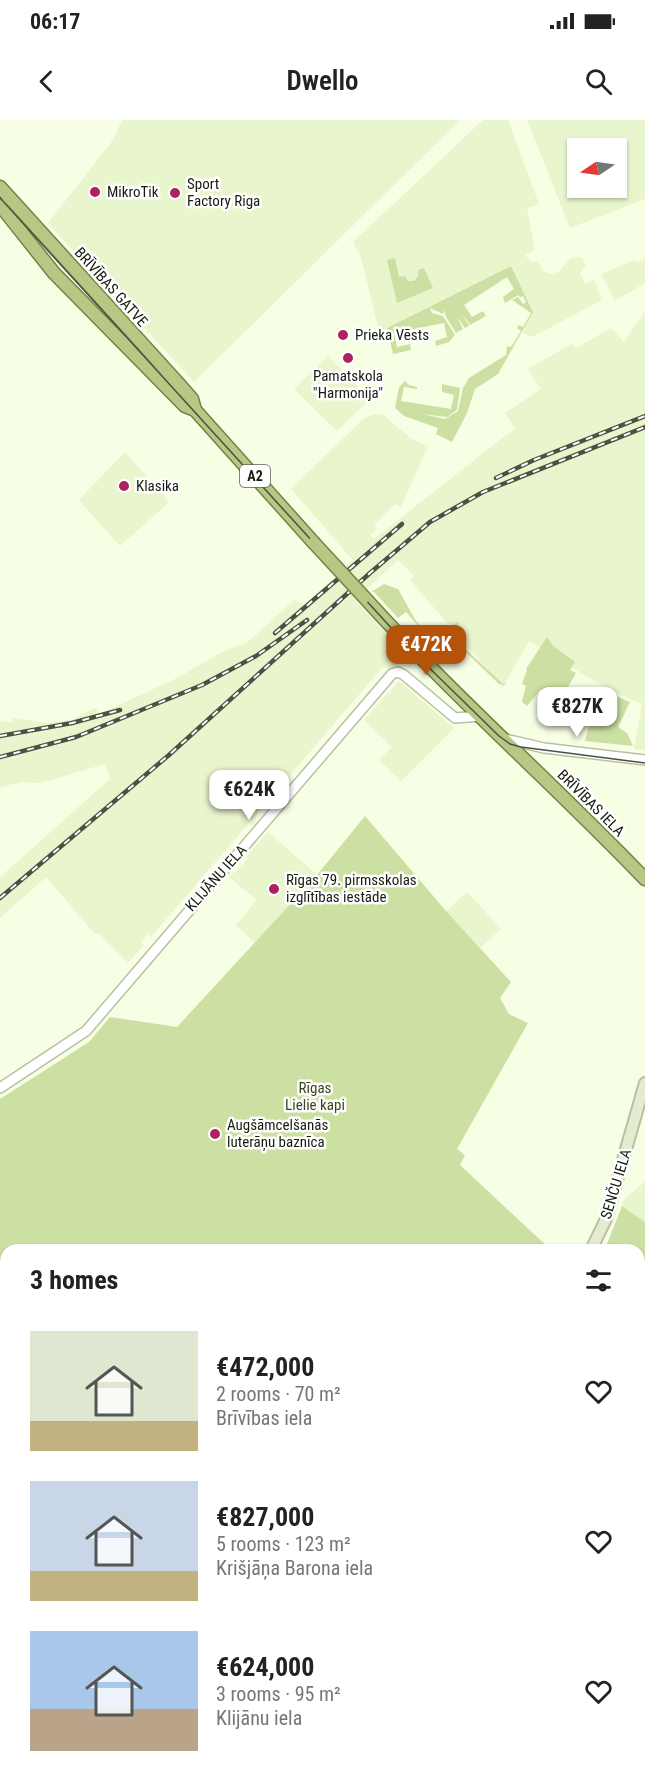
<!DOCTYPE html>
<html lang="en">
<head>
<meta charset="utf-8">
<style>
  :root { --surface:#fff; --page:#f2f2f2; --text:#222; --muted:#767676; --accent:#b45309 }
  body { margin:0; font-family:"Roboto Condensed",sans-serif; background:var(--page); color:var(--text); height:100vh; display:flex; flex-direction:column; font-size:22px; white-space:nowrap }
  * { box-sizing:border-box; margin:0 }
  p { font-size:20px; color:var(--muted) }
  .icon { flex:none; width:33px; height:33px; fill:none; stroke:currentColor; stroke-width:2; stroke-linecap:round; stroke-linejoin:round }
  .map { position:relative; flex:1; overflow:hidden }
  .drawer { position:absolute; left:0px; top:1124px; width:645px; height:536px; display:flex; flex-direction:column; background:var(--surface); border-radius:18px 18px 0 0; box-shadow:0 2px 4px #0004 }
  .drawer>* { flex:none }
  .needle { width:39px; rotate:257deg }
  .tools { position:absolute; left:567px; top:18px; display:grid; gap:12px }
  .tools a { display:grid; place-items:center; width:60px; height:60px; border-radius:0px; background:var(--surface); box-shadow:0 2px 4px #0004; font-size:30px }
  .price { position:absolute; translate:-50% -51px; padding:0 14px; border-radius:12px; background:#fff; color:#222; font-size:20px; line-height:39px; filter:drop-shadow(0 2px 3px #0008) }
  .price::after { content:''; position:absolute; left:50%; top:36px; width:18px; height:14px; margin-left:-9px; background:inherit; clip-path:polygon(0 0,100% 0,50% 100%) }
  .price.active { background:var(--accent); color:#fff }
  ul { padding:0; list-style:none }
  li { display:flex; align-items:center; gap:18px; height:150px; padding:0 30px }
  li span { display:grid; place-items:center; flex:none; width:168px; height:120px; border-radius:0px; color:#555 }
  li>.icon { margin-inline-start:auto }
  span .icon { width:72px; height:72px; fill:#fffc; stroke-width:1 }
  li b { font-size:26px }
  h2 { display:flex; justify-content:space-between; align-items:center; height:72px; padding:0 30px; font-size:26px }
  .status { display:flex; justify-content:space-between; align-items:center; height:42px; padding:0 30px; background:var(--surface); direction:ltr }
  .status svg { height:16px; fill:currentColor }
  header { display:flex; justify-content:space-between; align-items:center; height:78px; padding:0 30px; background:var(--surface); font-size:27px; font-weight:600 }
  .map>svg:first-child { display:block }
  .built { fill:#e8f5cd; fill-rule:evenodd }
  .green { fill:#cde0a3 }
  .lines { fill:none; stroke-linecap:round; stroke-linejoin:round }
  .tertiary-casing { stroke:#b7c1a2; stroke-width:12 }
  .secondary-casing { stroke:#b7c1a2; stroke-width:14 }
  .trunk-casing { stroke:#738347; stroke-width:15 }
  .tertiary { stroke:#fff; stroke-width:9 }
  .secondary { stroke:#e4ebd1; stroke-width:10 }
  .trunk { stroke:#b6c884; stroke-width:12 }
  .tram { stroke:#4c5142; stroke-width:1.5 }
  .rail-casing { stroke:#4c5142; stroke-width:4.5 }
  .rail { stroke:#fff; stroke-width:2; stroke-dasharray:7; stroke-linecap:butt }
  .trunk-bridge-casing { stroke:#738347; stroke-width:15; stroke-linecap:butt }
  .trunk-bridge { stroke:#b6c884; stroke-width:12 }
  .poi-dot { fill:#af225e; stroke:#fff; stroke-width:2 }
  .labels { text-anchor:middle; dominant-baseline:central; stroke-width:5; stroke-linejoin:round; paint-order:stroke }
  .shield { fill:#fff; stroke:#5d6058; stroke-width:1.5 }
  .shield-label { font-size:14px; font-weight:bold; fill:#181c10 }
  .poi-label { font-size:15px; fill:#181c10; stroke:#fff; text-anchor:start }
  .street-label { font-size:15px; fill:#181c10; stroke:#fff }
  .park-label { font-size:15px; fill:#3a441d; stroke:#fff }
</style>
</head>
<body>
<div class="status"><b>06:17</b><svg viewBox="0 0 49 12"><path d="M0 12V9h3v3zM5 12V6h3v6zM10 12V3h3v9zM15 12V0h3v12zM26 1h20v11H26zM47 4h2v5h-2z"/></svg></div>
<header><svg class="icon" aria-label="back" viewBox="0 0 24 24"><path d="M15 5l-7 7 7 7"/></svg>Dwello<svg class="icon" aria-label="search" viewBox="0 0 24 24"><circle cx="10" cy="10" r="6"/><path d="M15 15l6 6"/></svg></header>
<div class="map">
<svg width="645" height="1658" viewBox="0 0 645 1658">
  <rect width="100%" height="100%" fill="#f6fee4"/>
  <g class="built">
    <polygon points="122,0 460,0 194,262 48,103 113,20"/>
    <polygon points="483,0 508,0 539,84 527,88 535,130 525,135 531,142 538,141 542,150 550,154 558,152 571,138 581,137 586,145 580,153 585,164 594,160 602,180 532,217 522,212 533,191 511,146 379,212 361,137 353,122"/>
    <path d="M527,0h118v79l-75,29zM578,28h38v40h-38z"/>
    <polygon points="645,139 645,163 615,181 601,154 635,140 637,143"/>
    <polygon points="645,191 645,630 634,629 642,584 606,568 529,521 503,567 410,460 414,456 398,440 355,480 407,537 390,550 385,547 381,549 151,817 148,814 141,822 144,825 128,843 98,813 94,813 46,757 0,798 0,757 110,659 105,644 40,663 23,662 0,667 0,601 12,603 12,598 47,603 72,600 95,588 100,594 179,557 222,532 248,522 294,480 304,485 353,440 291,369 363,299 374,294 382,294 413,320 428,326 401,387 395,384 374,405 377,409 370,415 374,419 515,308 505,293 541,269 528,249 572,224 576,228 611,208 624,222"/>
    <polygon points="328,236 370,279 337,311 294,269"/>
    <polygon points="125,332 169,382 120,426 79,380"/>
    <polygon points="399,561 454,608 401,661 379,640 392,627 364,600"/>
    <polygon points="268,712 317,755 256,824 236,805 257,780 229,757 247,740 247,736"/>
    <polygon points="467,772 501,809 480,828 446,791"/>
    <polygon points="645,1061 645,1102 622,1086 623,1081"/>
    <polygon points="20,1653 118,1653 105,1658 21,1658"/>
  </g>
  <g class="green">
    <polygon points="395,138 399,157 405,156 408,161 414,161 418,156 418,150 424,148 433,168 397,183 387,140"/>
    <polygon points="511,146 533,192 498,254 475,269 467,293 452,322 436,314 438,308 404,296 395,288 399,267 405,261 409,265 417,267 417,269 404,267 401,281 451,289 454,275 442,272 442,264 460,268 457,290 447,297 422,294 445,299 458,291 463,268 469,258 506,235 507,226 511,227 521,211 517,208 519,205 523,207 531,193 512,180 518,177 523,184 526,182 523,176 520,177 518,175 505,183 503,177 514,169 507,157 464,185 472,197 483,191 486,196 470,205 462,194 469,206 465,208 457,197 463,209 456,213 446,197 444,190 443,194 430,188 432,193 443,196 455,215 449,222 436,226 435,221 447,217 444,203 394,213 397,227 410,224 411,230 393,234 387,208"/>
    <polygon points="384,464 398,469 416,501 436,522 431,527 418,513 422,510 406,492 398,498 374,472 371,472"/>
    <polygon points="458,502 459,512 463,516 461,525 503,564 507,562 504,565 499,564 447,514 447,508"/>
    <polygon points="547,517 553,526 575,542 570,550 576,553 564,574 540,570 527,586 522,582 526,566 522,564 527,550 526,549"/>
    <polygon points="616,576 630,582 618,607 627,613 633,626 585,621 590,601 598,586 609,591"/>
    <polygon points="365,696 446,791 511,862 500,878 509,894 528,903 457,1029 465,1035 460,1045 550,1129 6,1130 6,1174 0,1172 0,979 89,922 110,897 177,907 317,755"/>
    <polygon points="622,1086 645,1102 645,1503 639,1509 639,1130 605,1129"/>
  </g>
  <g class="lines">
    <g class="tertiary-casing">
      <g id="tertiary">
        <polyline points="505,619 544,628 645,640"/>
        <polyline points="0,968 86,911 392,554 398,552 404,555 455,598 481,596"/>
        <polyline points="0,1180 6,1181"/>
        <polyline points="0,1253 6,1254"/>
        <polyline points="639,1528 645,1529"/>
      </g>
    </g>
    <g class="secondary-casing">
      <g id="secondary">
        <polyline points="591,1130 606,1099 645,963"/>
        <polyline points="398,1658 398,1653"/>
      </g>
    </g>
    <g class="trunk-casing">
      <g id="trunk">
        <polyline points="0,67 178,263 192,279 195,290 314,423"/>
        <polyline points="0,85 54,153 185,286 195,290"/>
        <path d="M364,477c89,99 189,186 281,282"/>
      </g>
    </g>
    <use href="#tertiary" class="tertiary"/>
    <use href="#secondary" class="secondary"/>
    <use href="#trunk" class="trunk"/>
    <g class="tram">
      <polyline points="0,78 414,533 499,616 510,624 521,627 645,643"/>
      <polyline points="0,1249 6,1251"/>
      <polyline points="639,1522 645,1523"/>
      <polyline points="639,1534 645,1535"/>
    </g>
    <g class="rail-casing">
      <g id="rail">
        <polyline points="496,358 534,340 645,296"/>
        <polyline points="275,513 402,404"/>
        <polyline points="0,616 72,603 120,590"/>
        <polyline points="0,637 76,617 202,565 256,536 307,500"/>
        <polyline points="0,778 169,635 370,453 430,402 483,372 645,307"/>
      </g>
    </g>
    <use href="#rail" class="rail"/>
    <g class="trunk-bridge-casing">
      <polyline id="trunk-bridge" points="314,423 364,477"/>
    </g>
    <use href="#trunk-bridge" class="trunk-bridge"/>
  </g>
  <g class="poi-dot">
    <circle cx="95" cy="72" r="6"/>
    <circle cx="175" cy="73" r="6"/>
    <circle cx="343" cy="215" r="6"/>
    <circle cx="348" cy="238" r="6"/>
    <circle cx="124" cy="366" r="6"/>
    <circle cx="274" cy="769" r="6"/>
    <circle cx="215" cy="1014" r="6"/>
  </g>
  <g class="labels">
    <rect class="shield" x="240" y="345" width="30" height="22" rx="4.5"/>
    <g class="shield-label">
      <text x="255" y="356">A2</text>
    </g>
    <g class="poi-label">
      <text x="187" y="64">Sport<tspan x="187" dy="17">Factory Riga</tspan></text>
      <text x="107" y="72">MikroTik</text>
      <text x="355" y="215">Prieka Vēsts</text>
      <text x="348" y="256" text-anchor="middle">Pamatskola<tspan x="348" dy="17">"Harmonija"</tspan></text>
      <text x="136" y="366">Klasika</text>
      <text x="286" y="760">Rīgas 79. pirmsskolas<tspan x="286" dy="17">izglītības iestāde</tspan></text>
      <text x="227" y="1005">Augšāmcelšanās<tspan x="227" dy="17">luterāņu baznīca</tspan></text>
    </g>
    <g class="street-label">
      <text transform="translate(111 167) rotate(48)">BRĪVĪBAS GATVE</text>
      <text transform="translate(591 683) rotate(45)">BRĪVĪBAS IELA</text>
      <text transform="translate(216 758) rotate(-48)">KLIJĀNU IELA</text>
      <text transform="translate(616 1064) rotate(-73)">SENČU IELA</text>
    </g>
    <g class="park-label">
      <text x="315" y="968">Rīgas<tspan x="315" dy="17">Lielie kapi</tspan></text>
    </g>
  </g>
</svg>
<div class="tools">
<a><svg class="needle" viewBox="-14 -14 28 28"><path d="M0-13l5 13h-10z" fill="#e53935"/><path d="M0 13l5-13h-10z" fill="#767676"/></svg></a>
</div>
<b class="price active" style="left:426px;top:556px">€472K</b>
<b class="price" style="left:577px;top:618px">€827K</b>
<b class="price" style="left:249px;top:701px">€624K</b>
<section class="drawer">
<h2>3 homes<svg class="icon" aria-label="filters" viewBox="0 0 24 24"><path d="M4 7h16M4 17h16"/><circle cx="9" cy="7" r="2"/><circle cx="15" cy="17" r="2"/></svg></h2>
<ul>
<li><span style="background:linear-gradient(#dfe7d0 75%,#c2b280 0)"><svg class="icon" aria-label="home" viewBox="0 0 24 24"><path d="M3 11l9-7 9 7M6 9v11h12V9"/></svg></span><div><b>€472,000</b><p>2 rooms · 70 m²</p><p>Brīvības iela</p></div><svg class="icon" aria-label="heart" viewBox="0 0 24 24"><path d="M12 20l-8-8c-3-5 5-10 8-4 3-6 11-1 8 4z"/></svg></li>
<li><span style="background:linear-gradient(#c9d6e8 75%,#c2b280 0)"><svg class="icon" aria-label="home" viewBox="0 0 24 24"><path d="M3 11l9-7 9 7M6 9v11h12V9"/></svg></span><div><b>€827,000</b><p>5 rooms · 123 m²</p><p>Krišjāņa Barona iela</p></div><svg class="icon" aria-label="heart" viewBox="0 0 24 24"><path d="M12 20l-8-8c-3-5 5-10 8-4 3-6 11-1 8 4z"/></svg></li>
<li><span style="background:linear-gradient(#a9c7e8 65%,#b9a48a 0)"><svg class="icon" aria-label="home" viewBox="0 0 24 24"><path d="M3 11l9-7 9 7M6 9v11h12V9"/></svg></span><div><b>€624,000</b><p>3 rooms · 95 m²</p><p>Klijānu iela</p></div><svg class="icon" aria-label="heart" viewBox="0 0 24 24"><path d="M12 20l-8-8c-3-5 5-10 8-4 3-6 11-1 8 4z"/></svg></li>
</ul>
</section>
</div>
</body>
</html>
